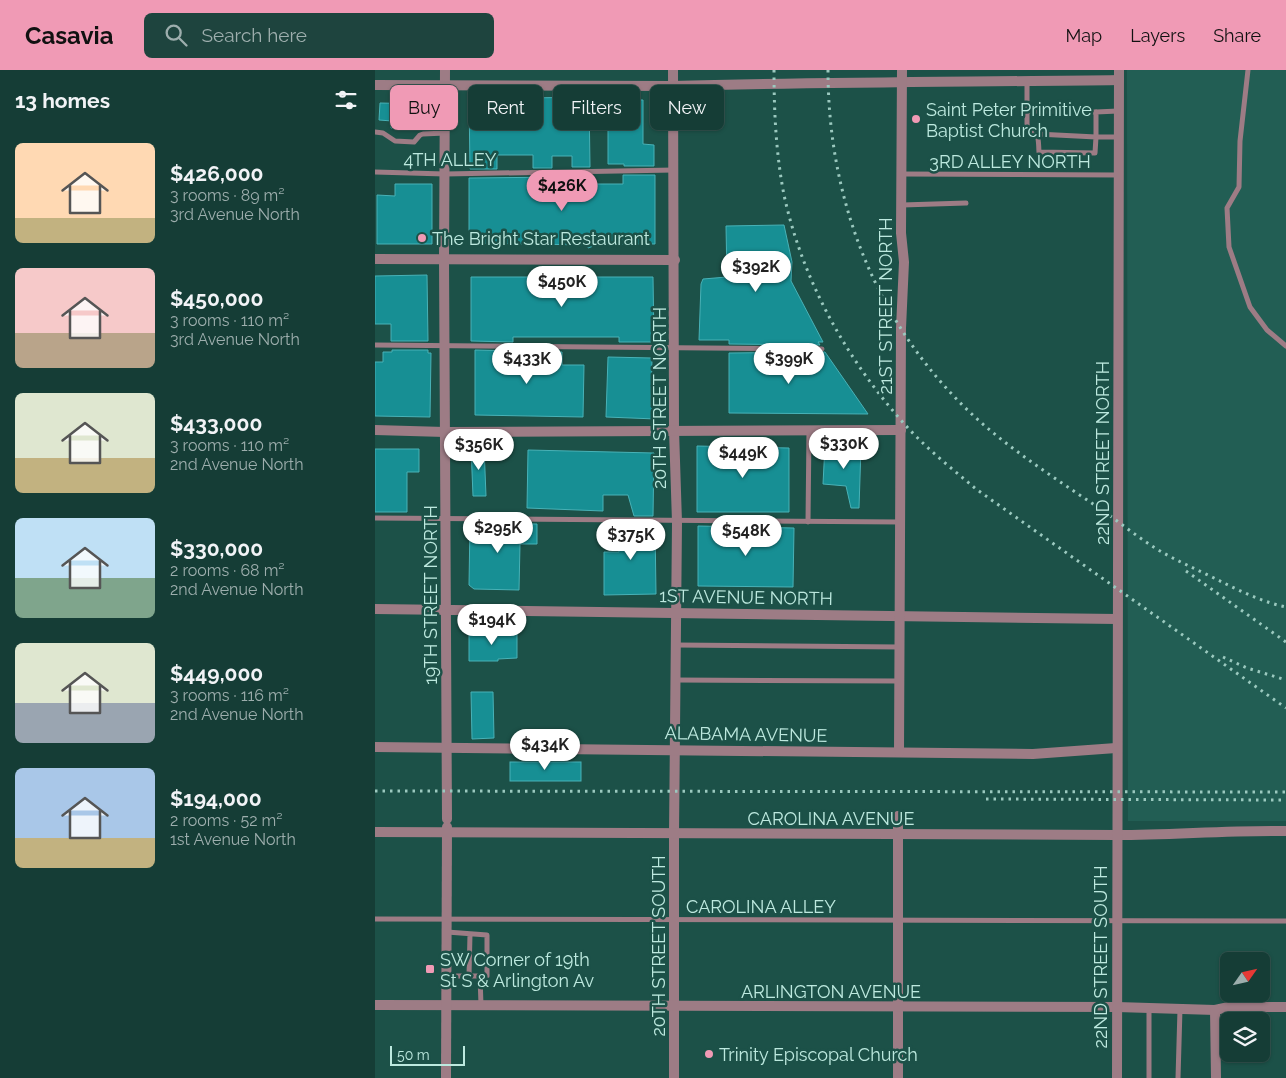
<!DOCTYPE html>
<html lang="en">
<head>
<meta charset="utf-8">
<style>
  :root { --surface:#153d36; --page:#1e443e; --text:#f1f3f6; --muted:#9daead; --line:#345651; --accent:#f09ab5 }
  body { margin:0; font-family:Raleway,sans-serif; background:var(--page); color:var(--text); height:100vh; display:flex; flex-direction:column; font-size:19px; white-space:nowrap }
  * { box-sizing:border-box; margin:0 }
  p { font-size:16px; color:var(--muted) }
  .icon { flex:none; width:28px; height:28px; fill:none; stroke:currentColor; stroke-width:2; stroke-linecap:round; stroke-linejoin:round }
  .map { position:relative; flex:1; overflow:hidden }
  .panel { display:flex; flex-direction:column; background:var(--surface); width:375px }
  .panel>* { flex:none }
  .banner { position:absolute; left:15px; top:15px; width:475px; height:45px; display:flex; gap:10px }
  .needle { width:32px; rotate:56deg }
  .buttons { position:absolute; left:845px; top:882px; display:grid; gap:10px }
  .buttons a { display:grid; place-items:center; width:50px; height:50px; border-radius:8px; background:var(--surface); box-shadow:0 1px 4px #0004,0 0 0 1px var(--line); font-size:25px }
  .scale { position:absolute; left:15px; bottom:12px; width:75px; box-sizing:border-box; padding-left:5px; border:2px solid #bde9df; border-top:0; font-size:14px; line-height:18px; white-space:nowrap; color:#bde9df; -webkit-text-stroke:4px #1c5148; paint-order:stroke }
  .price { position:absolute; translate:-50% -42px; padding:0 11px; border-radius:18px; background:#fff; color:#222; font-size:16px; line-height:32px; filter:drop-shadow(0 1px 2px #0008) }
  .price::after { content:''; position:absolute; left:50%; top:30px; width:15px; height:11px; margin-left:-8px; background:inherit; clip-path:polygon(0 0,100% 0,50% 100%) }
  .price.active { background:var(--accent); color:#111 }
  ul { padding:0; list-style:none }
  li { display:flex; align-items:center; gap:15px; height:125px; padding:0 15px }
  li span { display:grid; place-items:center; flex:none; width:140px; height:100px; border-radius:8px; color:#555 }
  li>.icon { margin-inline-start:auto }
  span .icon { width:60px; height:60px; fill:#fffc; stroke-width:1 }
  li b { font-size:21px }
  h2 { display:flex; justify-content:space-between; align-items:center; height:60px; padding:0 15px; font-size:21px }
  .tag { padding:0 18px; border-radius:8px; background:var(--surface); box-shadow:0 1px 4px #0004,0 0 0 1px var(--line); font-size:18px; line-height:45px }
  .tag.active { background:var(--accent); color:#111 }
  header { display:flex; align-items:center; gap:30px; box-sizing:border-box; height:70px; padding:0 25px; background:var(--accent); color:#111 }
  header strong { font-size:24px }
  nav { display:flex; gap:28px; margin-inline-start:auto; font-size:18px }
  .search { width:350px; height:45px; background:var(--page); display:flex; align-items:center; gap:12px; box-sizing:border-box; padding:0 18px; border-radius:8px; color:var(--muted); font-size:19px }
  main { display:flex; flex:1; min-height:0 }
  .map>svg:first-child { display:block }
  .built { fill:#225e54 }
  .building { fill:#178f94; stroke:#48b2b7 }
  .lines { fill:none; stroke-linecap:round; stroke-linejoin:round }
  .service { stroke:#9d7c85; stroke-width:5 }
  .minor { stroke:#9d7c85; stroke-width:10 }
  .tertiary { stroke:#9d7c85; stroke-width:10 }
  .rail { stroke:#9bc9bf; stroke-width:3; stroke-dasharray:2.5 5; stroke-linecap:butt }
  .poi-dot { fill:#f09ab5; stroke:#1c5148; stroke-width:2 }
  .labels { text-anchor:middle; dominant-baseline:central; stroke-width:5; stroke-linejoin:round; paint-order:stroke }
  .poi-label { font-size:18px; fill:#bde9df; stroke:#1c5148; text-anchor:start }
  .street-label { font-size:18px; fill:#bde9df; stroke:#1c5148 }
</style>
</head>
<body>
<header>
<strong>Casavia</strong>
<div class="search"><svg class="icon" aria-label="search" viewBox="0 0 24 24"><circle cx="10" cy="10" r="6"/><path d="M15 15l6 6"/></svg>Search here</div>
<nav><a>Map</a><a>Layers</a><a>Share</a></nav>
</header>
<main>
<section class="panel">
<h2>13 homes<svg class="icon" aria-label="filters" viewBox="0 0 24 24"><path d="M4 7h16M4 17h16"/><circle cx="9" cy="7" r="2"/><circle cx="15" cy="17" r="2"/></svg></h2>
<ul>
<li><span style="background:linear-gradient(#ffd9b3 75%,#c2b280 0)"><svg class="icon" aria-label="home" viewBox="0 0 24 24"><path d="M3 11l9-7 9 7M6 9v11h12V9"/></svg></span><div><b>$426,000</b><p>3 rooms · 89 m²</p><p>3rd Avenue North</p></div></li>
<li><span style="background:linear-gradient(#f6c9c9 65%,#b9a48a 0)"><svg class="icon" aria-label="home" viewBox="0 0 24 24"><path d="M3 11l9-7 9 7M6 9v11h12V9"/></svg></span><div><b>$450,000</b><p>3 rooms · 110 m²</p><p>3rd Avenue North</p></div></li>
<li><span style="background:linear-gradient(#dfe7d0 65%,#c2b280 0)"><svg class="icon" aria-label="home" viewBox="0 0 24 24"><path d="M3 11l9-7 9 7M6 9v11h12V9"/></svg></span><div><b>$433,000</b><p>3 rooms · 110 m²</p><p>2nd Avenue North</p></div></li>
<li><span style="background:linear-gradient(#bfe0f5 60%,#7fa58c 0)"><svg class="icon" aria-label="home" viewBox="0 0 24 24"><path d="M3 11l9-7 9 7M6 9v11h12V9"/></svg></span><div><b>$330,000</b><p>2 rooms · 68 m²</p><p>2nd Avenue North</p></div></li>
<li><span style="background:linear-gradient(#dfe7d0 60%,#9aa5b1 0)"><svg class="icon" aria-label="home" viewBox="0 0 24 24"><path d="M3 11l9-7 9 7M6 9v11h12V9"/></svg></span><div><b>$449,000</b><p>3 rooms · 116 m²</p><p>2nd Avenue North</p></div></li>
<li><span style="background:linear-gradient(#a9c7e8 70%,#c2b280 0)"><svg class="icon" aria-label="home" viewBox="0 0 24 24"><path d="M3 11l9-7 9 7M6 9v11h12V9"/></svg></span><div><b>$194,000</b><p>2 rooms · 52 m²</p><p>1st Avenue North</p></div></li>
</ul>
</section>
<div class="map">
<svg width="911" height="1008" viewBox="0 0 911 1008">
  <rect width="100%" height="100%" fill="#1c5148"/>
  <polygon class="built" points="752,0 911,0 911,751 753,751"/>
  <g class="building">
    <polygon points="214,27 215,97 197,97 197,86 177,86 177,98 158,98 158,85 122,85 122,99 95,99 94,29"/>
    <polygon points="233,29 268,30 268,74 279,75 279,96 249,96 249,94 233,94"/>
    <polygon points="5,33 50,34 50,58 16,58 17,51 4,50"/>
    <polygon points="248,105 280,105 280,174 224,174 213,178 213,175 94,173 94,108 190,107 190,117 212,118 212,114 248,114"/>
    <polygon points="20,114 57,114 57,174 2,174 2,125 20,126"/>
    <polygon points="409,155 417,192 416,211 448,272 443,272 445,275 354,274 354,270 324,270 326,214 328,209 352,207 351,156"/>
    <polygon points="52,205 53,271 16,271 16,254 0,254 0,206"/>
    <polygon points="96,207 278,207 279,272 244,272 244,267 138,267 138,272 96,271"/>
    <polygon points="17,280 53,280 53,283 56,283 55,347 0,346 0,292 8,292 8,282 17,282"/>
    <polygon points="100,280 187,282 187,295 209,295 208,347 100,345"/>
    <polygon points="450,282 493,344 354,343 354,283"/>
    <polygon points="233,287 277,288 276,336 281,336 281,349 231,347"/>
    <polygon points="450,375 486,377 484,438 476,438 471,416 448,414"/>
    <polygon points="109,376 111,426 98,426 96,377"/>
    <polygon points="322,376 414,378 414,442 322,442"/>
    <polygon points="0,379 44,379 44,402 32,402 32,442 0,442"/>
    <polygon points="153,380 279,383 278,446 259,446 253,425 228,425 228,441 152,438"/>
    <polygon points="95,453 162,454 162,474 145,474 144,520 99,519 94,515"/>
    <polygon points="233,454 280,455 281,524 229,525 229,482 244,482 243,466 234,466"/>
    <polygon points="323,456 419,458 418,517 323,516"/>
    <polygon points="94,561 123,562 123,565 142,564 142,588 123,589 123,591 94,591"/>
    <polygon points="96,622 118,622 119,668 97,669"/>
    <rect x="135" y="692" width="71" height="19"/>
  </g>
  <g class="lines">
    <g class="service">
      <polyline points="873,0 865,71 864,117 852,138 854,177 875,237 892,260 911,276"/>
      <path d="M652,11v45c13,8 11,11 12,26l56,1 1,-16 -59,-3"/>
      <polyline points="652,41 721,42"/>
      <polyline points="0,62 8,63 20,71 39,72 45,65 48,64 70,63"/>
      <polyline points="743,67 721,67 721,42 743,41"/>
      <polyline points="0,102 70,104 299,100"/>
      <polyline points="527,104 743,105"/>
      <polyline points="527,135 591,133"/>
      <polyline points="0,275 447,279"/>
      <polyline points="0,448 526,452"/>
      <polyline points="433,452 434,361"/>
      <polyline points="301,575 524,577"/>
      <polyline points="301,610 524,611"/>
      <polyline points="0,849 911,851"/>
      <polyline points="72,862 112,865 112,906 94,906 95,864"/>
      <polyline points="72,906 94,906"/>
      <polyline points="105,906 106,935"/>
      <polyline points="774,1008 774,938"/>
      <polyline points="803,1008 805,939"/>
    </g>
    <g class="minor">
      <polyline points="298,0 299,360 302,452 299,764 299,1008"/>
      <path d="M298,16c149,-4 297,-4 446,-6"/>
      <polyline points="0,189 300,190"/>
      <polyline points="0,360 70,362 526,360"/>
      <polyline points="0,539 742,549"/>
      <polyline points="0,677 658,684 741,678"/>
      <polyline points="524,682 526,258 529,192 526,163 527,0"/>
      <polyline points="523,746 523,1008"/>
      <path d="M0,762l742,3c56,0 112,-5 169,-4"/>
      <polyline points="0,935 742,937 840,940 854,937 911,937"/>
      <polyline points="840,940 841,1008"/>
      <polyline points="71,1008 72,757"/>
      <polyline points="742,1008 744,0"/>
    </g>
    <g class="tertiary">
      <polyline points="70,0 69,189 72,749"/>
      <polyline points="0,15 298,16"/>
    </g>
    <g class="rail">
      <path d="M399,0c0,42 2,84 10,125 18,83 60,160 116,224 22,26 50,48 76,70l310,219"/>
      <path d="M453,0c0,139 55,271 163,361 35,29 74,54 111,79 17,12 33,25 50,36 20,13 42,22 64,33 22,11 46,23 70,28"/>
      <polyline points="811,501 911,572"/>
      <polyline points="848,587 872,598 911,610"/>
      <polyline points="0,721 911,722"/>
      <polyline points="611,729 911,730"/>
    </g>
  </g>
  <g class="poi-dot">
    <circle cx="541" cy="49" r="5"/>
    <circle cx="47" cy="168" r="5"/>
    <rect x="50" y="894" width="10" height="10" rx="2.5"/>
    <circle cx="334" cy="984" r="5"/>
  </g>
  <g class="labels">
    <g class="poi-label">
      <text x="551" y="39">Saint Peter Primitive<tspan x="551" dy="21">Baptist Church</tspan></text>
      <text x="57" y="168">The Bright Star Restaurant</text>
      <text x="65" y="889">SW Corner of 19th<tspan x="65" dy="21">St S &amp; Arlington Av</tspan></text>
      <text x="344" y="984">Trinity Episcopal Church</text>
    </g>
    <g class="street-label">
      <text x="75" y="89">4TH ALLEY</text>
      <text x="635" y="91">3RD ALLEY NORTH</text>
      <text transform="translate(510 236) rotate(-90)">21ST STREET NORTH</text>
      <text transform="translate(284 328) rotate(-90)">20TH STREET NORTH</text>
      <text transform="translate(727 383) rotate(-90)">22ND STREET NORTH</text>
      <text transform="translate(55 525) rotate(-90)">19TH STREET NORTH</text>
      <text transform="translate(371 527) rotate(1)">1ST AVENUE NORTH</text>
      <text transform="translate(371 664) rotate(1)">ALABAMA AVENUE</text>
      <text x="456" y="748">CAROLINA AVENUE</text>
      <text x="386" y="836">CAROLINA ALLEY</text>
      <text transform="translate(283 876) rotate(-90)">20TH STREET SOUTH</text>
      <text transform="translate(725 887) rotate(-90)">22ND STREET SOUTH</text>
      <text x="456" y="921">ARLINGTON AVENUE</text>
    </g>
  </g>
</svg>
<div class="buttons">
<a><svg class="needle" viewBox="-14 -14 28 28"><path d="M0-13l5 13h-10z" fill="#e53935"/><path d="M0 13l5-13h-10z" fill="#9daead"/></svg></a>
<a><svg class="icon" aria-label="layers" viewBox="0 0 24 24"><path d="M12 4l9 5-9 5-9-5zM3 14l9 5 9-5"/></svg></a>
</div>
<div class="scale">50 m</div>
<b class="price active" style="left:187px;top:142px">$426K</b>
<b class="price" style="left:381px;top:223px">$392K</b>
<b class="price" style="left:187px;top:238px">$450K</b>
<b class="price" style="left:152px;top:315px">$433K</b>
<b class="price" style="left:414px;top:315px">$399K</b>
<b class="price" style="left:469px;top:400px">$330K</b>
<b class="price" style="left:104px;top:401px">$356K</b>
<b class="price" style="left:368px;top:409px">$449K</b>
<b class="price" style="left:123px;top:484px">$295K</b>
<b class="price" style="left:371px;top:487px">$548K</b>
<b class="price" style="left:256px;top:491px">$375K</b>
<b class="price" style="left:117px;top:576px">$194K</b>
<b class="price" style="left:170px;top:701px">$434K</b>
<div class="banner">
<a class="tag active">Buy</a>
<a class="tag">Rent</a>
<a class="tag">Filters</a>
<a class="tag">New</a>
</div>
</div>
</main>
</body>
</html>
